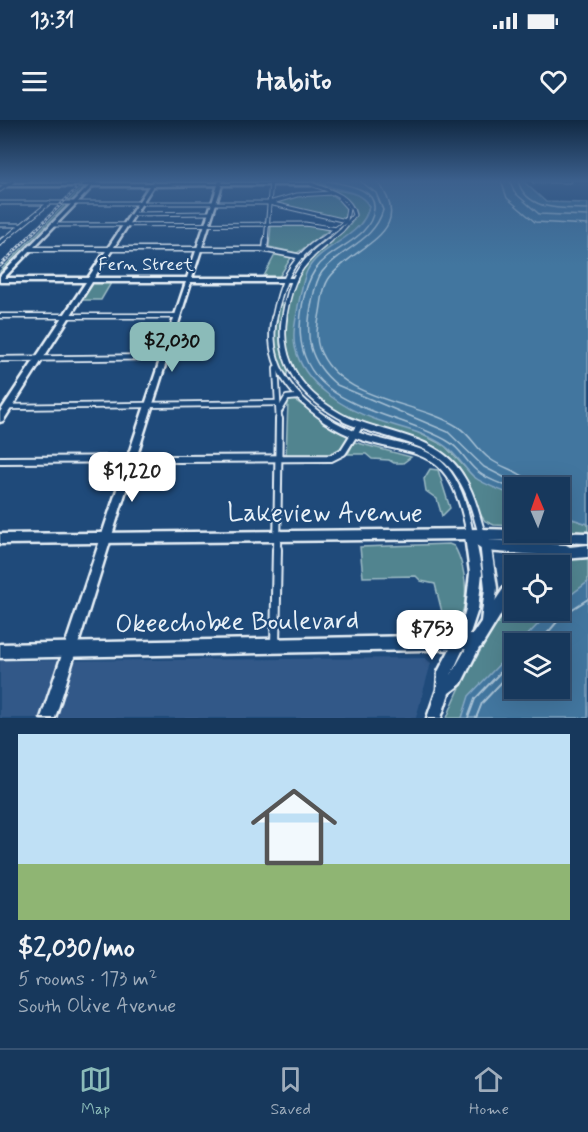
<!DOCTYPE html>
<html lang="en">
<head>
<meta charset="utf-8">
<style>
  :root { --surface:#17385c; --page:#203f62; --text:#f1f3f6; --muted:#9eacbb; --line:#365272; --accent:#8bbbb9 }
  body { margin:0; font-family:Mynerve,sans-serif; background:var(--page); color:var(--text); height:100vh; display:flex; flex-direction:column; font-size:22px; white-space:nowrap }
  * { box-sizing:border-box; margin:0 }
  p { font-size:20px; color:var(--muted) }
  .icon { flex:none; width:33px; height:33px; fill:none; stroke:currentColor; stroke-width:2; stroke-linecap:round; stroke-linejoin:round }
  .map { position:relative; height:598px; overflow:hidden }
  .drawer { display:flex; flex-direction:column; background:var(--surface); flex:1 }
  .drawer>* { flex:none }
  .needle { width:39px; rotate:358deg }
  .controls { position:absolute; left:504px; top:357px; display:grid; gap:12px }
  .controls a { display:grid; place-items:center; width:66px; height:66px; border-radius:0px; background:var(--surface); box-shadow:0 6px 24px #0002,0 0 0 2px var(--line); font-size:30px }
  .price { position:absolute; translate:-50% -51px; padding:0 14px; border-radius:12px; background:#fff; color:#222; font-size:20px; line-height:39px; filter:drop-shadow(0 2px 3px #0008) }
  .price::after { content:''; position:absolute; left:50%; top:36px; width:18px; height:14px; margin-left:-9px; background:inherit; clip-path:polygon(0 0,100% 0,50% 100%) }
  .price.on { background:var(--accent); color:#111 }
  ul { padding:0; list-style:none }
  li { display:grid; align-content:center; gap:12px; height:318px; padding:0 18px }
  li span { display:grid; place-items:center; height:186px; border-radius:0px; color:#555 }
  li>.icon { margin-inline-start:auto }
  span .icon { width:108px; height:108px; fill:#fffc; stroke-width:1 }
  li b { font-size:26px }
  .status { display:flex; justify-content:space-between; align-items:center; height:42px; padding:0 30px; background:var(--surface); direction:ltr }
  .status svg { height:16px; fill:currentColor }
  header { display:flex; justify-content:space-between; align-items:center; height:78px; padding:0 18px; background:var(--surface); font-size:27px; font-weight:700 }
  .menu { display:flex; justify-content:space-around; align-items:center; height:84px; border-top:2px solid var(--line); background:var(--surface); font-size:16px; color:var(--muted) }
  .menu a { display:grid; justify-items:center; gap:3px }
  .menu .on { color:var(--accent) }
  .map>svg:first-child { display:block }
  .built { fill:#305888 }
  .green { fill:#51848f; stroke:#9cbac4; stroke-width:1.5 }
  .water { fill:#42769f; stroke:#84a7c3; stroke-width:1.5 }
  .lines { fill:none; stroke-linecap:round; stroke-linejoin:round }
  .shore-far1 { stroke:#a6c0d4; stroke-width:1.5 }
  .shore { stroke:#a6c0d4; stroke-width:2 }
  .street-far4-casing { stroke:#e8f1f8; stroke-width:5 }
  .street-far3-casing { stroke:#e8f1f8; stroke-width:7 }
  .street-far2-casing { stroke:#e8f1f8; stroke-width:8 }
  .street-far1-casing { stroke:#e8f1f8; stroke-width:10 }
  .street-casing { stroke:#e8f1f8; stroke-width:12 }
  .secondary-casing { stroke:#e8f1f8; stroke-width:5 }
  .primary-casing { stroke:#e8f1f8; stroke-width:5 }
  .street-far4 { stroke:#1f4a7a; stroke-width:3 }
  .street-far3 { stroke:#1f4a7a; stroke-width:4 }
  .street-far2 { stroke:#1f4a7a; stroke-width:4.5 }
  .street-far1 { stroke:#1f4a7a; stroke-width:6 }
  .street { stroke:#1f4a7a; stroke-width:8 }
  .secondary { fill:#1f4a7a; fill-rule:evenodd }
  .primary { fill:#1f4a7a; fill-rule:evenodd }
  .rail-casing { stroke:#e8f1f8; stroke-width:3 }
  .rail { stroke:#1f4a7a; stroke-width:1.5; stroke-dasharray:2; stroke-linecap:butt }
  .labels { text-anchor:middle; dominant-baseline:central; stroke-width:4.5; stroke-linejoin:round; paint-order:stroke }
  .far-street-label { font-size:18px; fill:#e8f1f8; stroke:#1f4a7a }
  .near-street-label { font-size:26px; fill:#e8f1f8; stroke:#1f4a7a }
</style>
</head>
<body>
<div class="status"><b>13:31</b><svg viewBox="0 0 49 12"><path d="M0 12V9h3v3zM5 12V6h3v6zM10 12V3h3v9zM15 12V0h3v12zM26 1h20v11H26zM47 4h2v5h-2z"/></svg></div>
<header><svg class="icon" aria-label="menu" viewBox="0 0 24 24"><path d="M4 6h16M4 12h16M4 18h16"/></svg>Habito<svg class="icon" aria-label="heart" viewBox="0 0 24 24"><path d="M12 20l-8-8c-3-5 5-10 8-4 3-6 11-1 8 4z"/></svg></header>
<div class="map">
<svg width="588" height="598" viewBox="0 0 588 598">
  <rect width="100%" height="100%" fill="#1f4a7a"/>
  <filter id="ink" filterUnits="userSpaceOnUse"><feTurbulence type="fractalNoise" baseFrequency=".0167" numOctaves="2"/><feDisplacementMap in="SourceGraphic" scale="12" xChannelSelector="R" yChannelSelector="G"/><feConvolveMatrix kernelMatrix="1 2 1 2 8 2 1 2 1" color-interpolation-filters="sRGB"/></filter>
  <g filter="url(#ink)">
    <polygon class="built" points="425,538 431,543 416,598 0,598 0,541"/>
    <g class="green">
      <polygon points="88,61 92,61 0,157 0,151"/>
      <path d="M310,61c9,0 9,3 17,6 16,7 32,2 42,19 -3,23 -36,40 -53,53l15,137 20,13 64,22 30,15 29,31 40,19v30l-20,-1 -9,-4c-18,-22 -12,-47 -38,-66 -23,-18 -55,-21 -82,-31 -65,-23 -96,-72 -71,-139 6,-18 18,-31 33,-43 11,-8 25,-14 29,-28 -3,-20 -30,-26 -46,-33z"/>
      <polygon points="300,75 333,75 346,87 345,100 273,82"/>
      <polygon points="271,106 313,106 329,110 297,133 269,127"/>
      <polygon points="276,133 291,138 279,157 264,156"/>
      <polygon points="92,163 111,163 101,180 81,180"/>
      <path d="M280,184h3l-3,41 8,26 -2,6c-15,-25 -12,-46 -6,-73z"/>
      <path d="M293,279l55,36 2,2c-17,26 -36,19 -64,19l2,-54z"/>
      <polygon points="354,322 411,337 403,343 394,343 389,340 372,339 366,334 348,334"/>
      <polygon points="430,349 438,350 450,388 442,396 437,379 426,371 424,359"/>
      <polygon points="560,395 588,404 588,424 579,411 560,409"/>
      <path d="M449,424l5,2c14,22 21,82 -14,84l-2,-17 4,-1 -7,-28 -14,-3 -5,-5 -53,1 -3,-30z"/>
      <polygon points="588,437 588,462 560,483 560,446 543,446 566,438"/>
      <path d="M514,478v12l37,1 -31,32 -6,1v5l-44,47 -8,22h-15c16,-44 42,-81 67,-120z"/>
    </g>
    <g class="water">
      <path d="M319,61h204l23,21 42,1v321l-28,-9v-27h-46v8c-12,-6 -31,-11 -41,-20 -10,-9 -16,-22 -28,-30 -20,-14 -45,-18 -68,-26 -33,-11 -74,-36 -82,-73 -3,-14 1,-27 3,-41 3,-12 4,-24 9,-35 13,-27 58,-34 62,-65 -11,-19 -35,-13 -50,-25z"/>
      <polygon points="588,462 588,598 462,598 469,576 514,529 514,568 560,568 560,524 520,523 551,491 560,490 560,483"/>
    </g>
    <g class="lines">
      <g class="shore-far1">
        <path d="M328,61c16,4 48,6 46,28 -3,31 -44,38 -59,61 -12,18 -17,50 -14,71 9,69 100,71 148,101 12,7 17,20 28,29 10,9 25,13 37,18"/>
        <path d="M360,61l16,12 7,17c-9,32 -42,38 -61,62 -6,8 -8,20 -10,30 -8,35 -3,60 25,83l111,47 36,35 41,21"/>
        <path d="M377,61c41,52 -20,62 -47,96 -7,9 -8,23 -10,35 -2,11 -5,24 -1,36 20,54 97,52 139,79 13,8 19,23 32,32 15,11 34,12 45,29"/>
        <polyline points="501,61 507,78 535,102 588,105"/>
        <polyline points="510,61 514,72 539,94 588,96"/>
        <path d="M518,61c9,31 45,27 70,28"/>
      </g>
      <g class="shore">
        <polyline points="538,524 563,495 588,479"/>
        <polyline points="468,598 475,579 514,538"/>
        <polyline points="476,598 482,583 514,549"/>
      </g>
      <g class="street-far4-casing">
        <g id="street-far4">
          <polyline points="534,61 569,61"/>
          <path d="M311,64c18,7 38,10 43,31l-12,15 -14,12"/>
          <polyline points="0,70 13,61"/>
          <polyline points="0,83 269,83 346,101"/>
          <polyline points="269,83 297,75 332,73"/>
          <polyline points="133,94 211,93"/>
          <polyline points="0,105 20,105"/>
          <polyline points="52,105 305,104 337,109"/>
          <polyline points="1,122 49,83"/>
          <polyline points="266,122 271,61"/>
          <polyline points="318,122 346,101 348,88 339,78"/>
        </g>
      </g>
      <g class="street-far3-casing">
        <g id="street-far3">
          <polyline points="0,123 3,120"/>
          <polyline points="29,129 261,129 302,137"/>
          <polyline points="265,129 266,120"/>
          <polyline points="0,196 178,196"/>
          <path d="M274,199c7,-35 15,-58 46,-79"/>
          <path d="M284,199c6,-39 14,-55 46,-79"/>
        </g>
      </g>
      <g class="street-far2-casing">
        <g id="street-far2">
          <path d="M274,198c-9,45 17,78 53,102"/>
          <path d="M284,198c-7,49 22,81 64,102"/>
          <polyline points="0,239 164,237"/>
          <polyline points="276,248 279,300"/>
          <polyline points="8,287 278,283"/>
          <polyline points="280,290 287,278 298,277"/>
        </g>
      </g>
      <g class="street-far1-casing">
        <g id="street-far1">
          <path d="M325,299c73,48 125,0 145,116"/>
          <path d="M345,299c38,18 93,18 116,59 11,17 15,37 21,56"/>
          <polyline points="0,340 331,338 343,332 360,305"/>
          <polyline points="277,430 279,299"/>
        </g>
      </g>
      <g class="street-casing">
        <polyline id="street" points="275,525 277,429"/>
      </g>
      <g class="secondary-casing">
        <g id="secondary">
          <path d="M219,61h4l-1,2h89l2,1 -2,1h-89l-30,93h101l3,2 -3,2h-102l-136,436h-14l145,-436h-94l-89,139 -3,1v-10l86,-130h-86v-4h88l61,-92h-149v-2l151,-1 2,-1 2,1h63zM218,65l-31,93h-93l59,-92z"/>
          <polygon points="470,411 474,413 475,416 482,453 478,489 469,516 451,555 472,518 476,516 480,518 482,522 461,564 449,573 441,598 427,598 437,569 438,552 460,510 466,489 470,453 465,416 466,413"/>
          <polygon points="485,417 489,418 490,422 497,468 493,502 491,506 487,508 483,506 481,502 485,468 480,422 481,418"/>
        </g>
      </g>
      <g class="primary-casing">
        <g id="primary">
          <polygon points="94,61 98,61 2,160 0,161 0,156"/>
          <polygon points="482,409 514,410 514,412 588,413 588,423 487,420 566,425 570,427 588,425 588,437 552,440 542,446 523,446 525,442 538,435 486,431 466,419 0,424 0,414"/>
          <polygon points="514,457 514,473 481,527 476,529 0,538 0,524 472,515 510,459"/>
        </g>
      </g>
      <use href="#street-far4" class="street-far4"/>
      <use href="#street-far3" class="street-far3"/>
      <use href="#street-far2" class="street-far2"/>
      <use href="#street-far1" class="street-far1"/>
      <use href="#street" class="street"/>
      <use href="#secondary" class="secondary"/>
      <use href="#primary" class="primary"/>
      <g class="rail-casing">
        <polyline id="rail" points="0,146 84,61"/>
      </g>
      <use href="#rail" class="rail"/>
    </g>
  </g>
  <linearGradient id="sky" x2="0" y2="1"><stop stop-color="#112943"/><stop offset="0.42" stop-color="#3c608d"/><stop offset="1" stop-color="#3c608d" stop-opacity="0"/></linearGradient>
  <rect width="588" height="145" fill="url(#sky)"/>
  <g class="labels">
    <g class="far-street-label">
      <text x="146" y="145">Fern Street</text>
    </g>
    <g class="near-street-label">
      <text x="325" y="394">Lakeview Avenue</text>
      <text transform="translate(237 503) rotate(-1)">Okeechobee Boulevard</text>
    </g>
  </g>
</svg>
<div class="controls">
<a><svg class="needle" viewBox="-14 -14 28 28"><path d="M0-13l5 13h-10z" fill="#e53935"/><path d="M0 13l5-13h-10z" fill="#9eacbb"/></svg></a>
<a><svg class="icon" aria-label="locate" viewBox="0 0 24 24"><circle cx="12" cy="12" r="6"/><path d="M12 2v4M12 18v4M2 12h4M18 12h4"/></svg></a>
<a><svg class="icon" aria-label="layers" viewBox="0 0 24 24"><path d="M12 4l9 5-9 5-9-5zM3 14l9 5 9-5"/></svg></a>
</div>
<b class="price on" style="left:172px;top:253px">$2,030</b>
<b class="price" style="left:132px;top:383px">$1,220</b>
<b class="price" style="left:432px;top:541px">$753</b>
</div>
<section class="drawer">
<ul>
<li><span style="background:linear-gradient(#bfe0f5 70%,#8fb573 0)"><svg class="icon" aria-label="home" viewBox="0 0 24 24"><path d="M3 11l9-7 9 7M6 9v11h12V9"/></svg></span><div><b>$2,030/mo</b><p>5 rooms · 173 m²</p><p>South Olive Avenue</p></div></li>
</ul>
</section>
<nav class="menu">
<a class="on"><svg class="icon" aria-label="map" viewBox="0 0 24 24"><path d="M3 6l6-2 6 2 6-2v14l-6 2-6-2-6 2zM9 4v14M15 6v14"/></svg>Map</a>
<a><svg class="icon" aria-label="saved" viewBox="0 0 24 24"><path d="M7 4h10v16l-5-4-5 4z"/></svg>Saved</a>
<a><svg class="icon" aria-label="home" viewBox="0 0 24 24"><path d="M3 11l9-7 9 7M6 9v11h12V9"/></svg>Home</a>
</nav>
</body>
</html>
